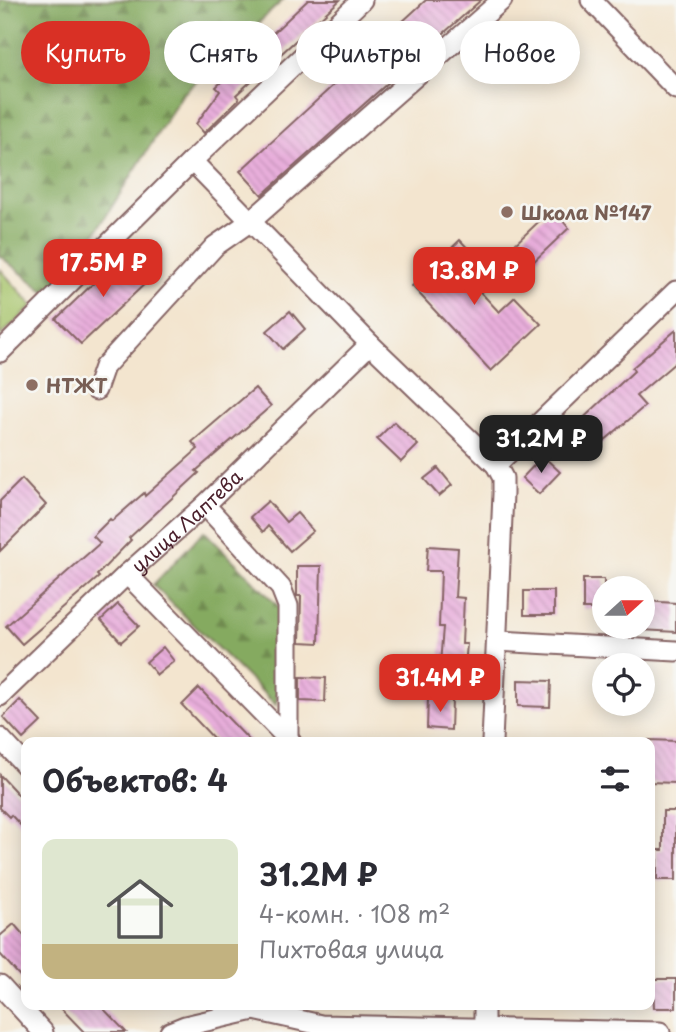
<!DOCTYPE html>
<html lang="ru">
<head>
<meta charset="utf-8">
<style>
  :root { --surface:#fff; --page:#f7f7f7; --text:#2b2b33; --muted:#7c7c81; --line:#e1e1e2; --accent:#d93025 }
  body { margin:0; font-family:"Playpen Sans",sans-serif; background:var(--page); color:var(--text); height:100vh; display:flex; flex-direction:column; font-size:26px; white-space:nowrap }
  * { box-sizing:border-box; margin:0 }
  p { font-size:23px; color:var(--muted) }
  .icon { flex:none; width:38px; height:38px; fill:none; stroke:currentColor; stroke-width:2; stroke-linecap:round; stroke-linejoin:round }
  .map { position:relative; flex:1; overflow:hidden }
  .side { position:absolute; left:21px; top:737px; width:634px; height:273px; display:flex; flex-direction:column; background:var(--surface); border-radius:14px; box-shadow:0 4px 18px #0003 }
  .side>* { flex:none }
  .hud { position:absolute; left:21px; top:21px; width:635px; height:63px; display:flex; gap:14px }
  .needle { width:46px; rotate:69deg }
  .controls { position:absolute; left:592px; top:576px; display:grid; gap:14px }
  .controls a { display:grid; place-items:center; width:63px; height:63px; border-radius:50%; background:var(--surface); box-shadow:0 4px 18px #0003; font-size:35px }
  .price { position:absolute; translate:-50% -60px; padding:0 16px; border-radius:14px; background:var(--accent); color:#fff; font-size:23px; line-height:46px; filter:drop-shadow(0 2px 4px #0008) }
  .price::after { content:''; position:absolute; left:50%; top:42px; width:21px; height:16px; margin-left:-10px; background:inherit; clip-path:polygon(0 0,100% 0,50% 100%) }
  .price.current { background:#222; color:#fff }
  ul { padding:0; list-style:none }
  li { display:flex; align-items:center; gap:21px; height:175px; padding:0 21px }
  li+li { border-top:2px solid var(--line) }
  li span { display:grid; place-items:center; flex:none; width:196px; height:140px; border-radius:14px; color:#555 }
  li>.icon { margin-inline-start:auto }
  span .icon { width:84px; height:84px; fill:#fffc; stroke-width:1 }
  li b { font-size:30px }
  h2 { display:flex; justify-content:space-between; align-items:center; height:84px; padding:0 21px; font-size:30px }
  .pill { padding:0 24px; border-radius:32px; background:var(--surface); box-shadow:0 4px 18px #0003; font-size:24px; line-height:63px }
  .pill.current { background:var(--accent); color:#fff }
  .map>svg:first-child { display:block }
  .forest { fill:url(#forest-firs); stroke:#686446; stroke-width:2 }
  .pitch { fill:#a7c56c; stroke:#78724c; stroke-width:2 }
  .building { fill:url(#building-back-hatch) }
  .lines { fill:none; stroke-linecap:round; stroke-linejoin:round }
  .minor-casing { stroke:#856464; stroke-width:23 }
  .minor { stroke:#fff; stroke-width:19 }
  .education-dot { fill:#8d6e63; stroke:#f6f6f2; stroke-width:2.5 }
  .labels { text-anchor:middle; dominant-baseline:central; stroke-width:5; stroke-linejoin:round; paint-order:stroke }
  .education-label { font-size:19px; font-weight:bold; fill:#785e54; stroke:#f6f6f2; text-anchor:start }
  .street-label { font-size:19px; fill:#4a1f2b; stroke:#f6f6f2 }
</style>
</head>
<body>
<div class="map">
<svg width="676" height="1032" viewBox="0 0 676 1032">
  <defs>
    <pattern id="forest-firs" width="22" height="20" patternUnits="userSpaceOnUse" patternTransform="scale(1.75)"><rect width="22" height="20" fill="#85aa60"/><path d="M5 1l3.5 6h-7zM16 11l3.5 6h-7z" fill="#6f8a4f"/></pattern>
    <pattern id="building-back-hatch" width="6" height="6" patternUnits="userSpaceOnUse" patternTransform="scale(1.75)"><rect width="6" height="6" fill="#e8aedb"/><path d="M-1 5l2 2M0 0l6 6M5-1l2 2" fill="none" stroke="#c895bc"/></pattern>
  </defs>
  <rect width="100%" height="100%" fill="#f6f6f2"/>
  <filter id="ink" filterUnits="userSpaceOnUse"><feTurbulence type="fractalNoise" baseFrequency=".0143" numOctaves="2"/><feDisplacementMap in="SourceGraphic" scale="14" xChannelSelector="R" yChannelSelector="G"/><feConvolveMatrix kernelMatrix="1 2 1 2 8 2 1 2 1" color-interpolation-filters="sRGB"/></filter>
  <filter id="wash" filterUnits="userSpaceOnUse"><feTurbulence type="fractalNoise" baseFrequency=".00686" numOctaves="4" result="noise"/><feDisplacementMap in="SourceGraphic" scale="28" xChannelSelector="R" yChannelSelector="G"/><feGaussianBlur stdDeviation="1.57" result="paint"/><feColorMatrix in="noise" values="0 0 0 0 0 0 0 0 0 0 0 0 0 0 0 0 0 1.4 0 .05"/><feComposite in="paint" operator="in"/></filter>
  <g filter="url(#wash)">
    <rect width="100%" height="100%" fill="#f3e5cf"/>
    <g class="forest">
      <polygon points="0,0 283,0 182,95 54,299 0,256"/>
      <polygon points="204,531 285,613 276,705 153,585"/>
    </g>
    <polygon class="pitch" points="0,269 33,306 0,336"/>
    <g id="blocks">
      <g class="building">
        <polygon points="308,0 340,0 236,95 239,99 204,133 196,124 220,91 216,87"/>
        <polygon points="426,0 481,0 262,195 240,171"/>
        <polygon points="552,209 569,228 530,265 513,246"/>
        <polygon points="460,240 487,269 472,283 499,312 515,297 541,324 491,371 412,286"/>
        <polygon points="124,254 149,280 81,344 56,319"/>
        <polygon points="290,311 305,329 283,349 267,331"/>
        <polygon points="676,330 676,362 636,396 645,406 583,459 563,437 634,371 632,368"/>
        <polygon points="255,388 271,406 196,471 199,473 129,538 131,540 97,575 99,577 22,644 6,626 100,543 93,536 110,519 112,521 144,493 145,496 198,449 192,442"/>
        <polygon points="394,422 418,445 401,462 377,439"/>
        <polygon points="543,456 560,472 539,494 522,478"/>
        <polygon points="438,468 452,485 439,496 424,479"/>
        <polygon points="22,479 46,505 0,551 0,501"/>
        <polygon points="268,501 286,522 297,513 313,531 290,551 268,526 263,532 250,517"/>
        <polygon points="428,546 458,548 455,597 464,598 462,644 467,644 465,666 440,664 443,627 439,627 441,571 426,571"/>
        <polygon points="297,566 321,566 319,643 300,642 301,596 297,596"/>
        <rect x="583" y="579" width="21" height="30"/>
        <rect x="524" y="591" width="30" height="24"/>
        <polygon points="642,601 676,603 676,632 642,630"/>
        <polygon points="118,604 139,626 121,642 101,620"/>
        <polygon points="163,647 174,661 157,675 146,662"/>
        <polygon points="300,677 326,678 325,702 300,701"/>
        <polygon points="518,680 551,681 550,707 518,706"/>
        <polygon points="199,688 251,742 217,742 182,705"/>
        <polygon points="428,698 452,700 451,730 427,728"/>
        <polygon points="20,700 41,722 23,739 3,717"/>
        <polygon points="649,740 676,741 676,783 649,782"/>
        <polygon points="0,775 26,803 26,831 11,815 9,817 0,808"/>
        <polygon points="663,811 676,811 676,880 657,880 657,850 663,850"/>
        <polygon points="14,924 26,938 26,983 0,954 0,936"/>
        <polygon points="653,979 676,979 676,1008 654,1008"/>
        <polygon points="57,1004 99,1004 126,1032 84,1032"/>
      </g>
    </g>
  </g>
  <g filter="url(#ink)">
    <use href="#blocks" fill-opacity="0" stroke="#856464" stroke-width="2"/>
    <g class="lines">
      <g class="minor-casing">
        <g id="minor">
          <polyline points="591,0 676,89"/>
          <polyline points="192,161 370,344 496,465"/>
          <polyline points="0,352 192,161 362,0"/>
          <polyline points="96,390 104,367 215,246 251,221 502,0"/>
          <polyline points="205,505 281,588 288,606 288,739"/>
          <polyline points="127,574 291,742"/>
          <polyline points="498,641 676,651"/>
          <path id="s1" d="M0,696l127,-122 78,-69 165,-161"/>
          <polyline points="0,738 26,766"/>
          <polyline points="492,742 503,494 503,478 496,465 676,291"/>
          <polyline points="0,985 43,1032"/>
          <polyline points="248,1004 254,1010 321,1025 660,1032"/>
          <polyline points="170,1032 185,1026 254,1010"/>
          <polyline points="484,1032 484,1004"/>
        </g>
      </g>
      <use href="#minor" class="minor"/>
    </g>
  </g>
  <g class="education-dot">
    <circle cx="507" cy="212" r="7"/>
    <circle cx="32" cy="385" r="7"/>
  </g>
  <g class="labels">
    <g class="education-label">
      <text x="521" y="212">Школа №147</text>
      <text x="46" y="385">НТЖТ</text>
    </g>
    <g class="street-label">
      <text stroke="none"><textPath href="#s1" startOffset="256">улица Лаптева</textPath></text>
    </g>
  </g>
</svg>
<div class="controls">
<a><svg class="needle" viewBox="-14 -14 28 28"><path d="M0-13l5 13h-10z" fill="#e53935"/><path d="M0 13l5-13h-10z" fill="#7c7c81"/></svg></a>
<a><svg class="icon" aria-label="locate" viewBox="0 0 24 24"><circle cx="12" cy="12" r="6"/><path d="M12 2v4M12 18v4M2 12h4M18 12h4"/></svg></a>
</div>
<b class="price" style="left:103px;top:299px">17.5M ₽</b>
<b class="price" style="left:474px;top:307px">13.8M ₽</b>
<b class="price current" style="left:541px;top:475px">31.2M ₽</b>
<b class="price" style="left:440px;top:714px">31.4M ₽</b>
<div class="hud">
<a class="pill current">Купить</a>
<a class="pill">Снять</a>
<a class="pill">Фильтры</a>
<a class="pill">Новое</a>
</div>
<section class="side">
<h2>Объектов: 4<svg class="icon" aria-label="filters" viewBox="0 0 24 24"><path d="M4 7h16M4 17h16"/><circle cx="9" cy="7" r="2"/><circle cx="15" cy="17" r="2"/></svg></h2>
<ul>
<li><span style="background:linear-gradient(#dfe7d0 75%,#c2b280 0)"><svg class="icon" aria-label="home" viewBox="0 0 24 24"><path d="M3 11l9-7 9 7M6 9v11h12V9"/></svg></span><div><b>31.2M ₽</b><p>4-комн. · 108 m²</p><p>Пихтовая улица</p></div></li>
</ul>
</section>
</div>
</body>
</html>
